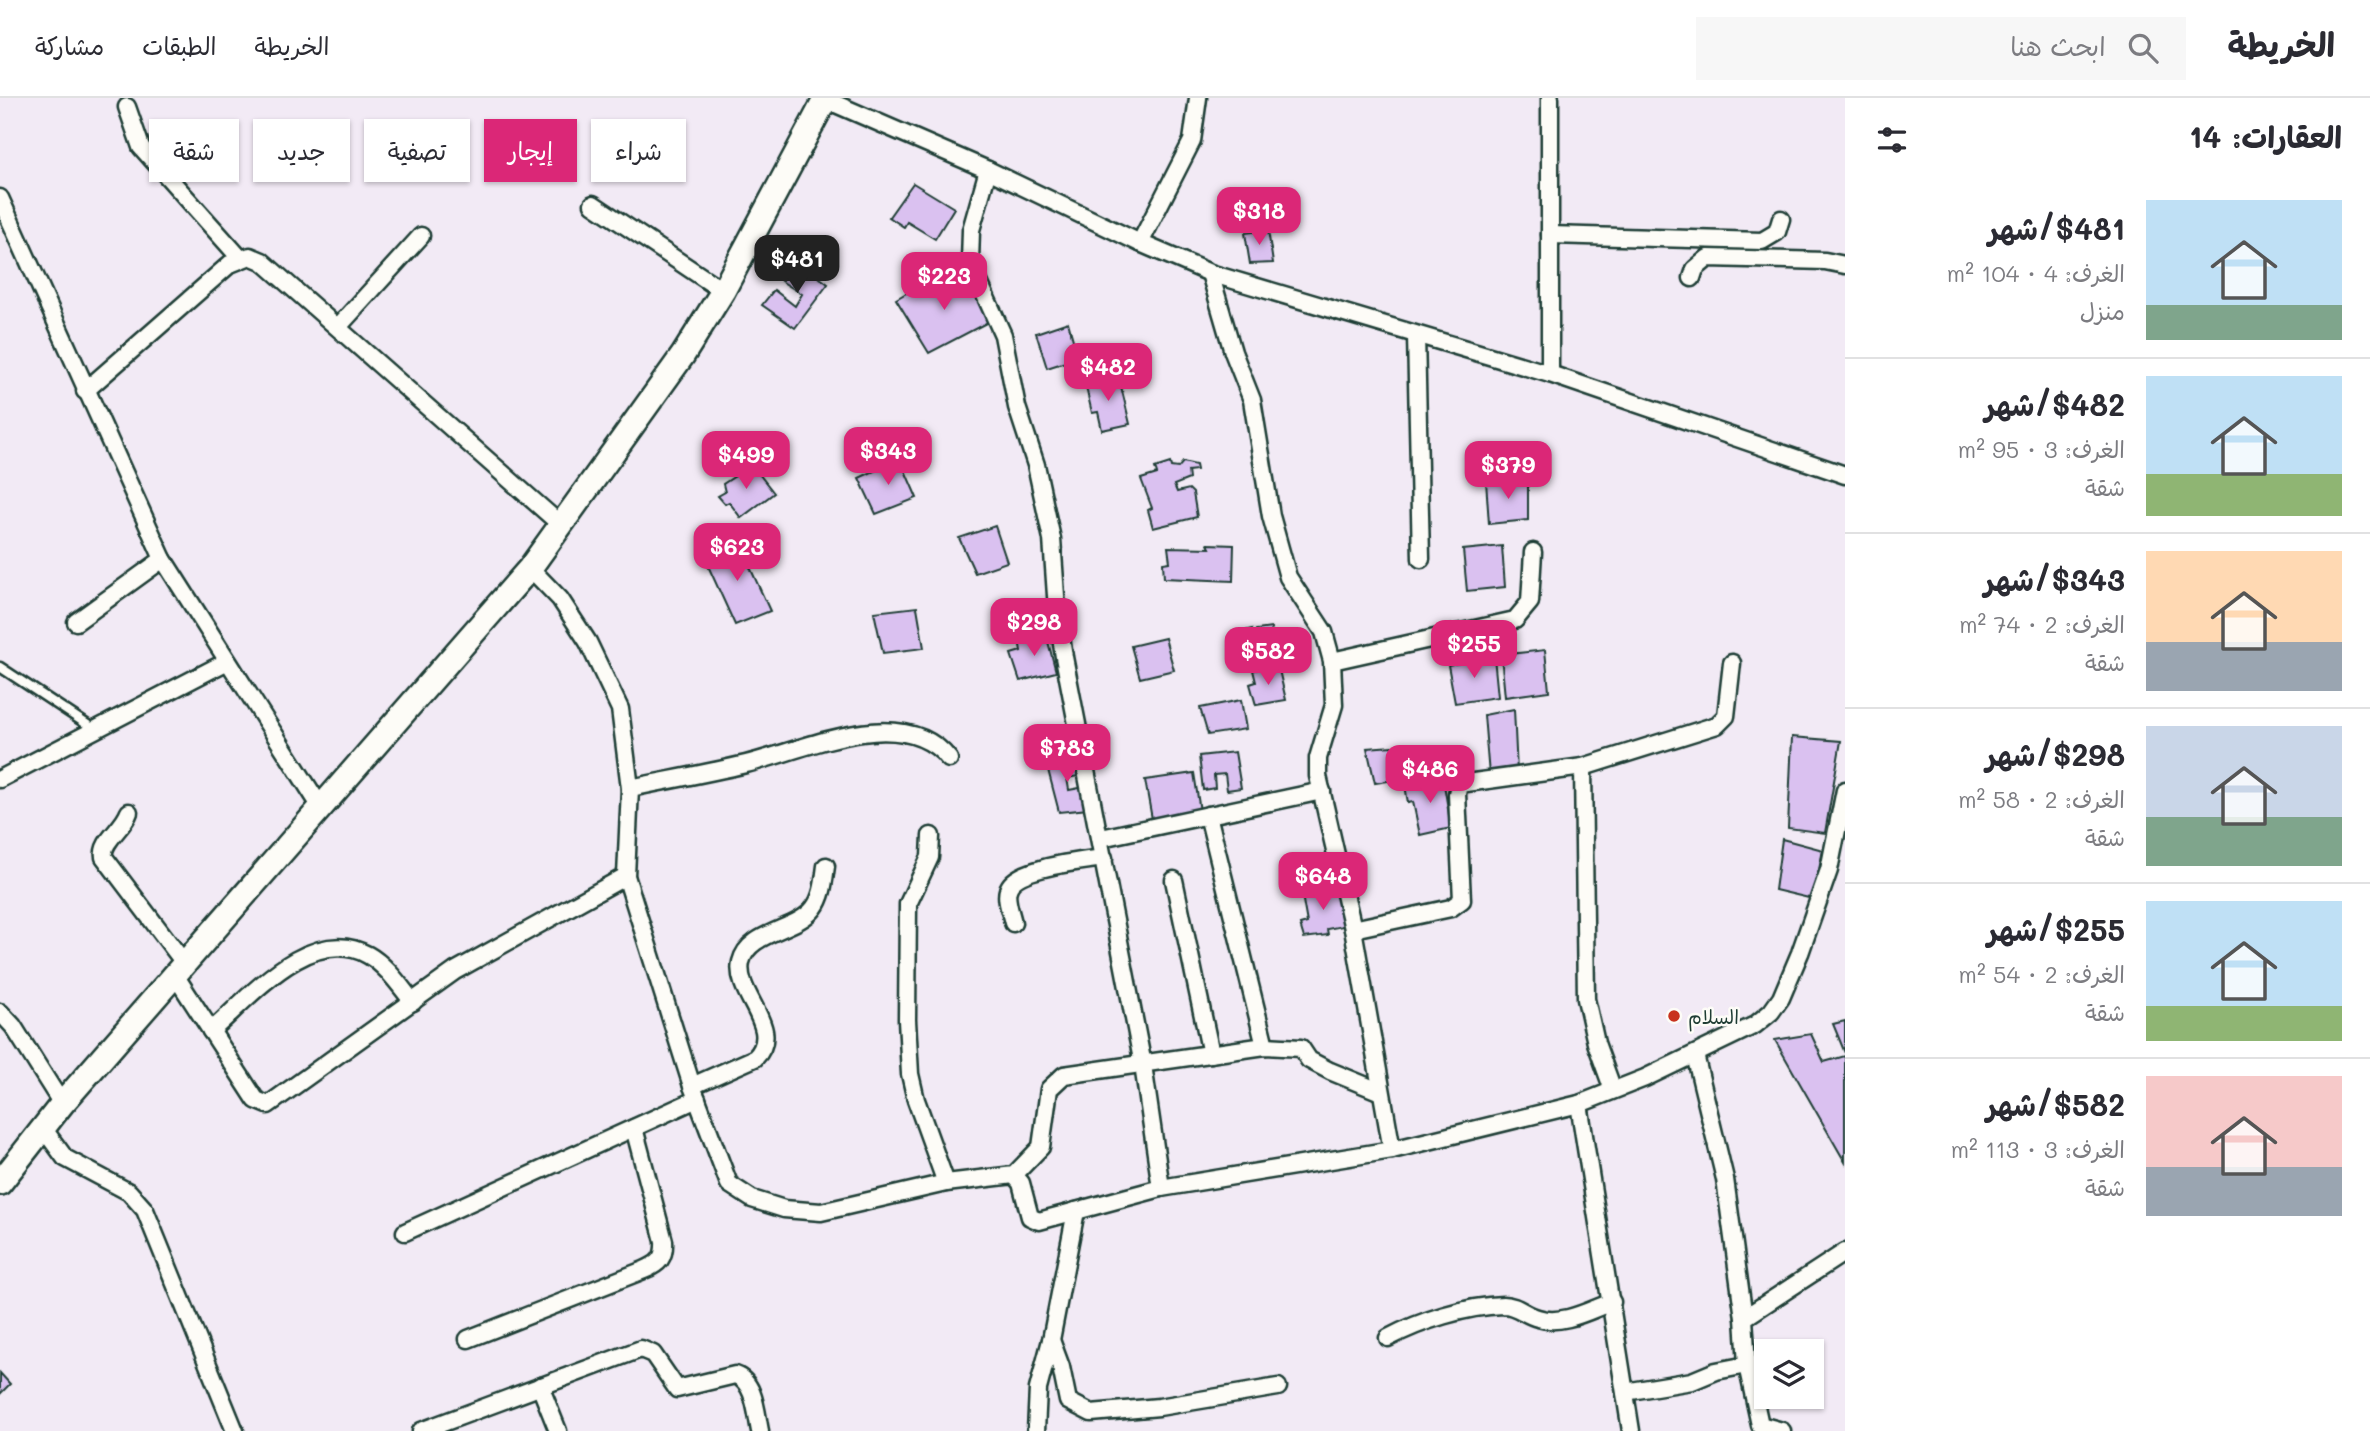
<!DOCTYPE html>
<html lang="ar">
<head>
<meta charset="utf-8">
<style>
  :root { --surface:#fff; --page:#f7f7f7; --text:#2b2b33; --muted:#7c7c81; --line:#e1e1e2; --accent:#db2777 }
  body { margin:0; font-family:Mali,"Playpen Sans Arabic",sans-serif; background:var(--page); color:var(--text); direction:rtl; height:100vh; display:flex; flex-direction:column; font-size:26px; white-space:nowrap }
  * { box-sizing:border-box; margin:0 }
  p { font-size:23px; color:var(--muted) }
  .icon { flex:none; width:38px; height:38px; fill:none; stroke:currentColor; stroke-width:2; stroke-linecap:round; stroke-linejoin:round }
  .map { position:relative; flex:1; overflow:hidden; direction:ltr }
  .sheet { display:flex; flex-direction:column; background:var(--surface); width:525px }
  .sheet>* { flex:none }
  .banner { position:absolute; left:21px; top:21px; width:665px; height:63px; direction:rtl; display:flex; gap:14px }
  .controls { position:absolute; left:1754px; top:1241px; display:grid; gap:14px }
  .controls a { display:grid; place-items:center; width:70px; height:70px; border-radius:0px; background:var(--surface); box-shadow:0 2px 5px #0004; font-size:35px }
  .price { position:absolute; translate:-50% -60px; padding:0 16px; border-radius:14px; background:var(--accent); color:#fff; font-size:23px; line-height:46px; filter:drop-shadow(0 2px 4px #0008) }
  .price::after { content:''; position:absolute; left:50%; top:42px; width:21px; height:16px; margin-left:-10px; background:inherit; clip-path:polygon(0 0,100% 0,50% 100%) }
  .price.selected { background:#222; color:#fff }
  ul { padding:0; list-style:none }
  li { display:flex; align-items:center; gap:21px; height:175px; padding:0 28px }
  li+li { border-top:2px solid var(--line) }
  li span { display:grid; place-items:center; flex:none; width:196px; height:140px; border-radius:0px; color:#555 }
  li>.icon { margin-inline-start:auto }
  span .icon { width:84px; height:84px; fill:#fffc; stroke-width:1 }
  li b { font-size:30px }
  h2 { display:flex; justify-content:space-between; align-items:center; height:84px; padding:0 28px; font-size:30px }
  .chip { padding:0 24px; border-radius:0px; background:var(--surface); box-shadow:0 2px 5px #0004; font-size:24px; line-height:63px }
  .chip.selected { background:var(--accent); color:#fff }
  header { display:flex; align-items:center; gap:42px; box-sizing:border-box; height:98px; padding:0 35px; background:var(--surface); border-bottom:2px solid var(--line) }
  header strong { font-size:33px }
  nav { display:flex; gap:38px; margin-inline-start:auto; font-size:24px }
  .search { width:490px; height:63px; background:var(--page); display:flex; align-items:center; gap:18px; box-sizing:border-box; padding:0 24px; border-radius:0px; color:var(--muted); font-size:26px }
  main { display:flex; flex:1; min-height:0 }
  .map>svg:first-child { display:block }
  .building { fill:#dac1f0; stroke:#1f3d34; stroke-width:2 }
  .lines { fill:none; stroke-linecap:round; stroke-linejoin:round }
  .lane-casing { stroke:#1f3d34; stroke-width:13 }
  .street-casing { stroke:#1f3d34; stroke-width:21 }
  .secondary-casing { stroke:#1f3d34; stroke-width:28 }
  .lane { stroke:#fdfcf7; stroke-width:8 }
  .street { stroke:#fdfcf7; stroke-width:16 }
  .secondary { stroke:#fdfcf7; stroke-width:23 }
  .poi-dot { fill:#c8321e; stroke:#fdfcf7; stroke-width:2.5 }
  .labels { text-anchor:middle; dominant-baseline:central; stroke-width:5; stroke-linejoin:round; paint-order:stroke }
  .poi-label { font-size:19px; fill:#1f3d34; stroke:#fdfcf7; text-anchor:start }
</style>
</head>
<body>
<header>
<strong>الخريطة</strong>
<div class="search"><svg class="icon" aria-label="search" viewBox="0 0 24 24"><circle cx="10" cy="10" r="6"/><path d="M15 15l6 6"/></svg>ابحث هنا</div>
<nav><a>الخريطة</a><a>الطبقات</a><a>مشاركة</a></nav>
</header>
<main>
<section class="sheet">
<h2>العقارات: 14<svg class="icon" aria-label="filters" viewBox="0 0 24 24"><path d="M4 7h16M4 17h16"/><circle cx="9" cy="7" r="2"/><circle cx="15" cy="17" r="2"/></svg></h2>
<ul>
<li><span style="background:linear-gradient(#bfe0f5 75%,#7fa58c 0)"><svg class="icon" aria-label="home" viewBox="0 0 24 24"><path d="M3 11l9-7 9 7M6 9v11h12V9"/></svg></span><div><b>$481/شهر</b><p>الغرف: 4 · 104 m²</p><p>منزل</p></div></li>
<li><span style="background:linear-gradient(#bfe0f5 70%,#8fb573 0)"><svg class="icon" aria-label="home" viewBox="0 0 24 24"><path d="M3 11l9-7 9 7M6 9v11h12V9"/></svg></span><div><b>$482/شهر</b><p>الغرف: 3 · 95 m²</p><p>شقة</p></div></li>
<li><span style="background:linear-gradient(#ffd9b3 65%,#9aa5b1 0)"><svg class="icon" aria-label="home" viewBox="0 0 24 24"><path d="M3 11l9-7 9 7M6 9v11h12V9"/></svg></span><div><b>$343/شهر</b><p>الغرف: 2 · 74 m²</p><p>شقة</p></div></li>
<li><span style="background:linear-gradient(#c9d6e8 65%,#7fa58c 0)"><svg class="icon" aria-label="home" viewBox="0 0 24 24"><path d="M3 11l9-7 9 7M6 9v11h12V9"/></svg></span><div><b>$298/شهر</b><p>الغرف: 2 · 58 m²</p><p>شقة</p></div></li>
<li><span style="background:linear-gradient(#bfe0f5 75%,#8fb573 0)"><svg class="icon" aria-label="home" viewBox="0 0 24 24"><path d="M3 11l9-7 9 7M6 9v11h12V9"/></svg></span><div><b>$255/شهر</b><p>الغرف: 2 · 54 m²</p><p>شقة</p></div></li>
<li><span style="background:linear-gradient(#f6c9c9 65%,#9aa5b1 0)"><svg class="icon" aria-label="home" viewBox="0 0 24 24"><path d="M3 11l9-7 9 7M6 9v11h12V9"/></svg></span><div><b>$582/شهر</b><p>الغرف: 3 · 113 m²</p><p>شقة</p></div></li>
</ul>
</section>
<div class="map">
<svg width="1845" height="1333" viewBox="0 0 1845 1333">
  <rect width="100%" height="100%" fill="#f2eaf5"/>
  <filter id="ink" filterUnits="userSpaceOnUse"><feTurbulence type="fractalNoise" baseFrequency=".0143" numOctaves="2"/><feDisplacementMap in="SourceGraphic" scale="14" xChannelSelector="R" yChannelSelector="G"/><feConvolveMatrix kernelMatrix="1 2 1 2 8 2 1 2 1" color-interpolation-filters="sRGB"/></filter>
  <g filter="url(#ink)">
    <g class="building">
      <polygon points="913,85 954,110 935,141 907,124 904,129 889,119"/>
      <polygon points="1268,132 1273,165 1250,166 1245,135"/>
      <polygon points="796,162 828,186 795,230 762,207 774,192 795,208 802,196 781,183"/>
      <polygon points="934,179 944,191 971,179 992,222 929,255 896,201"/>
      <polygon points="1068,224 1078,260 1047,270 1036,235"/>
      <polygon points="1100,280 1101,285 1119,280 1130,326 1102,332 1098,314 1092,315 1085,285"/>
      <polygon points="900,361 917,400 876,416 859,380"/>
      <polygon points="1183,364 1196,367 1197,372 1188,373 1189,381 1174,387 1177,394 1189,391 1193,395 1197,419 1153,430 1148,412 1152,410 1141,381 1157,376 1155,370 1170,365 1171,369 1178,370"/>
      <polygon points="752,367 774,395 741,420 729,404 725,406 718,398 725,394 723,386"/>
      <polygon points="1528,381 1528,422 1489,426 1486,383"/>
      <polygon points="995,428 1007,464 975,475 959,440"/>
      <polygon points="738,443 770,513 735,527 704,459"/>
      <polygon points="1208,446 1234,447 1233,483 1164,480 1163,465 1170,464 1168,449 1210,450"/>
      <polygon points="1502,448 1505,489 1467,493 1463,452"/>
      <polygon points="917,509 924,550 883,555 874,514"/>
      <polygon points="1271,530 1275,557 1242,564 1236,535 1252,531 1253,538 1257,539 1256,532"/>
      <polygon points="1046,536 1056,574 1020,583 1011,556 1021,553 1019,542"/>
      <polygon points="1165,540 1174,572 1140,580 1131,548"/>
      <polygon points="1545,552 1549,593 1505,599 1501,557"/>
      <polygon points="1494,559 1498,599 1455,605 1448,567"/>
      <polygon points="1270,569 1270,574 1279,572 1286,602 1256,607 1250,586 1256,584 1253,572"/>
      <polygon points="1241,602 1246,631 1208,637 1200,610"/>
      <polygon points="1514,611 1517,674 1489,677 1484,617"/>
      <polygon points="1792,639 1841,643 1825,735 1788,730"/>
      <polygon points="1392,648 1400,681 1375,685 1367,650"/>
      <polygon points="1235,654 1241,690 1227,692 1225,676 1214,677 1215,690 1203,692 1199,658"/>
      <polygon points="1081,659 1084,677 1067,680 1069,692 1085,689 1088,711 1059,714 1046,664"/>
      <polygon points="1194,675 1200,713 1152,721 1145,682"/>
      <polygon points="1443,680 1451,730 1420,737 1413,704 1408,705 1405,687"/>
      <polygon points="1782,741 1823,752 1813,801 1775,792"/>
      <polygon points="1340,788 1348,827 1327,831 1328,837 1304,840 1300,827 1307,825 1302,797"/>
      <polygon points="1845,923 1845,955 1833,926"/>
      <polygon points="1811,936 1824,964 1845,958 1845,1064 1775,942"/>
      <polygon points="0,1275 10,1286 0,1296"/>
    </g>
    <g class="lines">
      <g class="lane-casing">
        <polyline id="lane" points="0,569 94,631"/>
      </g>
      <g class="street-casing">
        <g id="street">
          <polyline points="822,0 988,72 1140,145 1210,175 1550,276 1845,377"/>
          <polyline points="1550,0 1550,276"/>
          <polyline points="127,9 141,49 240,160"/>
          <polyline points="988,72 971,132 970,164 1003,237 1017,309 1036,367 1052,441 1057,512 1064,559 1143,967 1161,1090"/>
          <polyline points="0,100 163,461 322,711"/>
          <polyline points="593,106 723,193"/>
          <polyline points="1550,137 1762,143 1777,134 1781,121"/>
          <polyline points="1140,145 1192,43 1198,0"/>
          <polyline points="1210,175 1233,254 1252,302 1271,418 1288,479 1324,534 1332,563 1334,607 1318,660 1318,678 1353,831 1392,1052"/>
          <polyline points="1692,180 1695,171 1708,160 1825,163 1845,167"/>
          <polyline points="338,229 421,138"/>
          <polyline points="1416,237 1421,461"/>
          <polyline points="85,293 230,166 250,158 262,163 561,427"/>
          <polyline points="530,470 560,501 588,544 620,611 630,690 626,778 692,988 729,1086 752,1101 784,1111 821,1114 946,1085 1014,1077 1041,1049 1049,991 1064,977 1265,948 1301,950 1309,962 1330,973 1381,994"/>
          <polyline points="76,524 163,461"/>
          <polyline points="1332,563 1515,522 1530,504 1533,454"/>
          <polyline points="1583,669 1586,901 1596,945 1613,992"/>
          <polyline points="0,681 226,564"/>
          <path d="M630,690c39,-8 78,-15 116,-24 58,-14 157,-63 203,-5"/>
          <path d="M129,714c-5,16 -28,29 -25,45l81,107"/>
          <polyline points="1208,717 1265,948"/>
          <polyline points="931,738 930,759 908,806 907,922 910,976 916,1002 946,1085"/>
          <polyline points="1101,740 1322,693"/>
          <polyline points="1174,782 1211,956"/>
          <path d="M1013,825c-2,-10 -8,-24 -5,-33 5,-23 76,-29 96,-32"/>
          <polyline points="1353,831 1451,810 1462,802 1457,696 1459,686 1583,669 1717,627 1726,618 1732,565"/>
          <polyline points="175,877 256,1002 268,1007 455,873 626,778"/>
          <polyline points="0,914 13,928 62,1006"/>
          <path d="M211,933c39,-34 100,-108 157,-76 18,10 32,31 45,47"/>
          <polyline points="1695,957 1725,1081 1744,1220"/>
          <path d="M692,988l63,-28c30,-30 -21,-63 -14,-96 7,-31 56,-31 73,-54 9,-12 10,-28 12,-42"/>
          <polyline points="1579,1006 1631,1333"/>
          <polyline points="43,1030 65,1060 129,1094 145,1112 235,1333"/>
          <polyline points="1014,1077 1021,1085 1030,1119 1039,1123 1161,1090 1392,1052 1579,1006 1645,980 1755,927 1771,914 1781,900 1800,855 1829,772 1845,692"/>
          <polyline points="405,1134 697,1001"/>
          <path d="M1388,1240c32,-17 78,-32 115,-33 14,0 22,10 35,13 24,8 52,-8 74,-16"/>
          <path d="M468,1241l176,-69c15,-6 21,-12 20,-29l-30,-113"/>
          <polyline points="1051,1242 1061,1269 1068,1303 1091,1315 1159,1309 1278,1289"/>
          <polyline points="540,1288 558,1333"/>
          <polyline points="1625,1294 1692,1283 1716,1273 1747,1267"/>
          <path d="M421,1333l220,-82 12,5 24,35 58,-14c20,7 21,37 25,56"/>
          <polyline points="1036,1333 1038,1291 1051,1242 1076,1113"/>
          <polyline points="1782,1333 1760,1327 1747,1267 1744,1220 1845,1154"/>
        </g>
      </g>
      <g class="secondary-casing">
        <polyline id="secondary" points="0,1085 62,1006 530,470 683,257 723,193 826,0"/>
      </g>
      <use href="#lane" class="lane"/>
      <use href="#street" class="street"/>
      <use href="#secondary" class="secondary"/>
    </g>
  </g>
  <circle class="poi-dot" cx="1674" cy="918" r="7"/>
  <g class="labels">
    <g class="poi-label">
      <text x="1688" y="918">السلام</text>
    </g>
  </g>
</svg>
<div class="controls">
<a><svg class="icon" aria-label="layers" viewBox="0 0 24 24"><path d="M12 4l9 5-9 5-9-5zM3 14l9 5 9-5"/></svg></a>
</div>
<b class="price" style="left:1259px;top:149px">$318</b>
<b class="price selected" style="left:797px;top:197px">$481</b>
<b class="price" style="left:944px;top:214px">$223</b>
<b class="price" style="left:1108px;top:305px">$482</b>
<b class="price" style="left:888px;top:389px">$343</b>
<b class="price" style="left:746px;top:393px">$499</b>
<b class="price" style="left:1508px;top:403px">$379</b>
<b class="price" style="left:737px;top:485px">$623</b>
<b class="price" style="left:1034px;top:560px">$298</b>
<b class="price" style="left:1474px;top:582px">$255</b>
<b class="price" style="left:1268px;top:589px">$582</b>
<b class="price" style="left:1067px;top:686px">$783</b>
<b class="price" style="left:1430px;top:707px">$486</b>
<b class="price" style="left:1323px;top:814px">$648</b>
<div class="banner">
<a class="chip">شراء</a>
<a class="chip selected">إيجار</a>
<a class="chip">تصفية</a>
<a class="chip">جديد</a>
<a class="chip">شقة</a>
</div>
</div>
</main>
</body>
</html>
